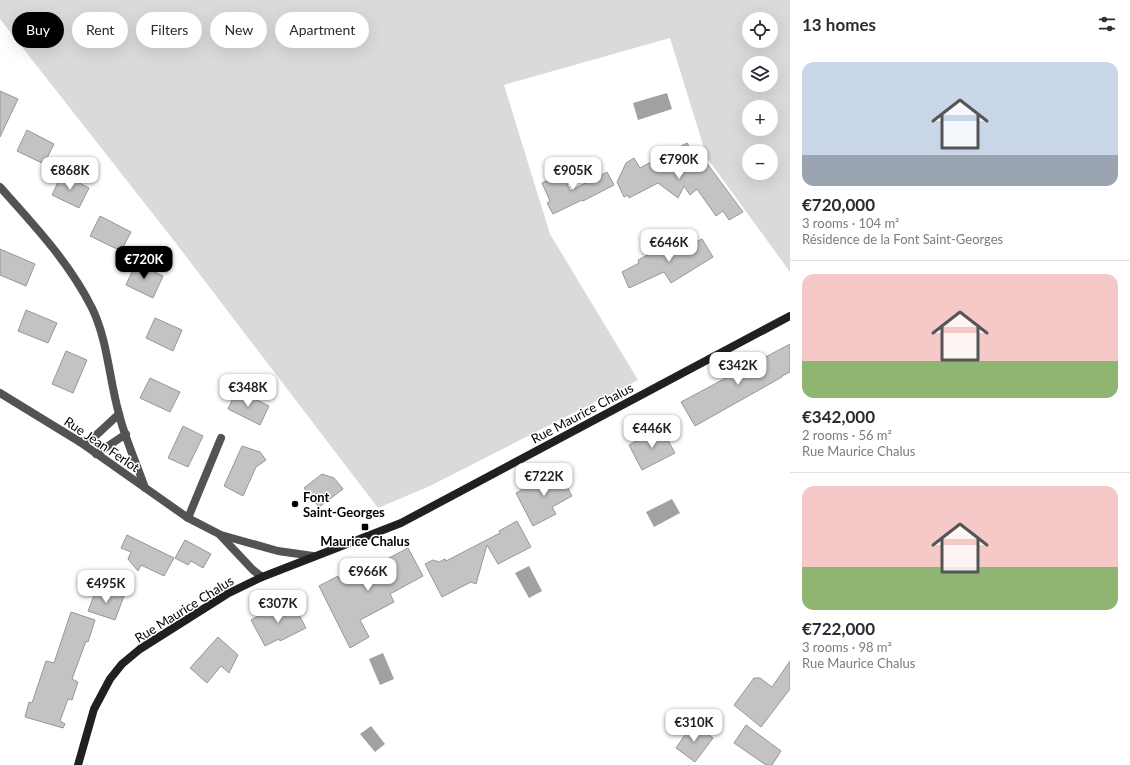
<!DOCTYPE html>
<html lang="en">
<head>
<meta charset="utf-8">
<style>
  :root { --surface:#fff; --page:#f2f2f3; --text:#2b2b33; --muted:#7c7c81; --line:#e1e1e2; --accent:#000 }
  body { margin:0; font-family:Lato,sans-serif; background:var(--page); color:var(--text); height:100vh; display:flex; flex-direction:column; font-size:15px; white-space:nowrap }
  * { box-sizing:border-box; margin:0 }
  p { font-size:13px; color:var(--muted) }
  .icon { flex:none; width:22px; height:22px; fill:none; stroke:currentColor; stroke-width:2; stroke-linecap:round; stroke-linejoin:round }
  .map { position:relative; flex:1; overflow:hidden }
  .drawer { display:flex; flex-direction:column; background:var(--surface); width:340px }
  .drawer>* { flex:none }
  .guide { position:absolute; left:12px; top:12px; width:380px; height:36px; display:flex; gap:8px }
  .tools { position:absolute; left:742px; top:12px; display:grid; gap:8px }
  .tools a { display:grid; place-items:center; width:36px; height:36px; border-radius:50%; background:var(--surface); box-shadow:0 4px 16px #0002; font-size:20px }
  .price { position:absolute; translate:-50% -34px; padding:0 9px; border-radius:8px; background:#fff; color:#222; font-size:13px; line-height:26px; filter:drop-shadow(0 1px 2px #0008) }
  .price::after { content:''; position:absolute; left:50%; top:24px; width:12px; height:9px; margin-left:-6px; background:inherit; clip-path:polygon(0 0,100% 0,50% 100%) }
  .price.selected { background:var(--accent); color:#fff }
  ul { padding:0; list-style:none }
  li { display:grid; align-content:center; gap:8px; height:212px; padding:0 12px }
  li+li { border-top:1px solid var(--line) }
  li span { display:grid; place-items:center; height:124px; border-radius:12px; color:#555 }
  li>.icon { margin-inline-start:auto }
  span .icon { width:72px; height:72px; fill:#fffc; stroke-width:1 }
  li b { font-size:17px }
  h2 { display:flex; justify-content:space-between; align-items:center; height:48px; padding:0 12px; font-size:17px }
  .pill { padding:0 14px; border-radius:18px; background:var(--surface); box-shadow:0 4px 16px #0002; font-size:14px; line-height:36px }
  .pill.selected { background:var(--accent); color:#fff }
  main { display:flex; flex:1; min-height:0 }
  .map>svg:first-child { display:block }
  .green { fill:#dadada; fill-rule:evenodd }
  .water { fill:#a1a1a1 }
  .building { fill:#c3c3c3; stroke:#979797 }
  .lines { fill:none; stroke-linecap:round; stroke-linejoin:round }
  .street { stroke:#535353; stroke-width:8 }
  .secondary { stroke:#202020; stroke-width:8 }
  .poi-dot { fill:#000; stroke:#fff; stroke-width:1.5 }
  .labels { text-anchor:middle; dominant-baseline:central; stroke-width:3; stroke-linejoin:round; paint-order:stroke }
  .street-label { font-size:13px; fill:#000; stroke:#fff }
  .poi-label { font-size:13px; font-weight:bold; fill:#000; stroke:#fff; text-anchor:start }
</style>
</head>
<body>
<main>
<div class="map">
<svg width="790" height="765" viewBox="0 0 790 765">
  <rect width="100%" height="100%" fill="#fff"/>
  <path class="green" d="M0,0h790v272l-83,-114 -37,-120 -166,47 46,149 88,146 -208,106 -52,22 -203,-266 -175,-223zM749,19h22v22h-22zM749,63h22v22h-22zM749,107h22v22h-22zM749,151h22v22h-22z"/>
  <g class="water">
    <polygon points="667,93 672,109 638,120 633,103"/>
    <polygon points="672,499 680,513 654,527 646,512"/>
    <polygon points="529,566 542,591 529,598 515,573"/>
    <polygon points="383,653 394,679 380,685 369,659"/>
    <polygon points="371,726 385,744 375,752 360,734"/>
  </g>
  <g class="building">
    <polygon points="0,91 18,99 0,137"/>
    <polygon points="27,130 54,144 44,164 17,151"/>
    <polygon points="687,143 701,165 706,162 743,212 729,220 723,211 716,216 697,189 690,195 684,186 678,198 658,183 629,198 628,195 624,197 617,182 626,163 634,158 640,168"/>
    <polygon points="607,172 614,185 583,201 582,200 553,214 547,203 550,201 542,183 562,174 570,191"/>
    <polygon points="62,174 89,188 79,208 52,195"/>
    <polygon points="100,216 131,232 121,251 90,236"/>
    <polygon points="702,239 713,257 671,283 664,272 629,288 622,272 639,263 638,260 667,245 670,251 689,241 691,244"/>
    <polygon points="0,249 35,264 26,286 0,275"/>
    <polygon points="136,263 163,276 153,298 126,285"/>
    <polygon points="26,310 57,323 48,343 18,331"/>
    <polygon points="155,318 182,330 173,351 146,338"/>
    <polygon points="790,344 790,372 782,376 782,377 695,426 681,402"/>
    <polygon points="66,351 87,360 73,393 52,384"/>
    <polygon points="150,378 180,392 170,412 140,398"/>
    <polygon points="237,390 269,406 260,425 228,409"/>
    <polygon points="183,426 203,436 188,467 168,458"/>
    <polygon points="661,428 675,453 642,470 629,445"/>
    <polygon points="242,446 260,452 266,460 256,467 243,496 224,486"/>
    <polygon points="558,470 572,496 552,507 556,514 533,526 516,493"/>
    <polygon points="322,474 334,478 343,489 319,507 304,488"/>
    <polygon points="517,521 531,547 498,564 487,545 476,584 471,582 442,597 425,564 433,560 439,562 445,559 446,561 500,533 499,531"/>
    <polygon points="127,535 174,558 164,576 141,565 138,571 128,559 131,552 121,548"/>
    <polygon points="185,540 211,554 203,568 191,561 188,565 175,558"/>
    <polygon points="408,548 423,576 390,594 394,602 360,620 369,637 350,648 319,586 338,576 339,579 372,562 374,566"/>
    <polygon points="102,588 124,596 115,620 88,611 95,593 99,595"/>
    <polygon points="283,603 286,608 293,604 306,628 280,641 279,639 265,646 251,620"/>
    <polygon points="71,612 95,620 88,642 86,641 72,679 78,682 72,700 68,699 60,721 65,724 63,728 25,717 29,702 32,703 46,661 54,663"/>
    <polygon points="218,637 238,655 229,673 221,666 207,683 190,668"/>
    <polygon points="790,661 790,689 761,727 734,705 754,678 760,678 772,687"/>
    <polygon points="693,723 713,738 695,762 676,748"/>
    <polygon points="746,725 781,751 772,765 766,765 734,743"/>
  </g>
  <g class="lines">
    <g class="street">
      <path d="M0,187c34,38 69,75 92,121 16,33 17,71 27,106 6,25 18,50 26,74"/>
      <polyline points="0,393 80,442 188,518 221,535 278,551 313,556"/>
      <polyline points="80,442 92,439 119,414"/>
      <polyline points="96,454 126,434"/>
      <polyline points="188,518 221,438"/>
      <polyline points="221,536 253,570 262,577"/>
    </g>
    <polyline class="secondary" points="78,765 94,709 110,679 122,664 140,649 227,594 262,577 401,523 790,316"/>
  </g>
  <g class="poi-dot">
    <circle cx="295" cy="504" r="4"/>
    <rect x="361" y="523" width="8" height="8" rx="2"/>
  </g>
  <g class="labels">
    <g class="street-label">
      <text transform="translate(582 413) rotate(-28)">Rue Maurice Chalus</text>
      <text transform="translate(102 444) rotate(34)">Rue Jean Ferlot</text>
      <text transform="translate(184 609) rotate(-32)">Rue Maurice Chalus</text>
    </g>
    <g class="poi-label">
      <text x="303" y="497">Font<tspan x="303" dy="15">Saint-Georges</tspan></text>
      <text x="365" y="541" text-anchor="middle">Maurice Chalus</text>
    </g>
  </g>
</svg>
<div class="tools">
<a><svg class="icon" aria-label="locate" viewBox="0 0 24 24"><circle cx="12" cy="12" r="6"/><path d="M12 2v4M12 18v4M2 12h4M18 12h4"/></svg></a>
<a><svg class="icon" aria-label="layers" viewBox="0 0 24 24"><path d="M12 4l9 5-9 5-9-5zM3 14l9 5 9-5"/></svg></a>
<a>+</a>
<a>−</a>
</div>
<b class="price" style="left:679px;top:180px">€790K</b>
<b class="price" style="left:70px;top:191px">€868K</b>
<b class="price" style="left:573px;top:191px">€905K</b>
<b class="price" style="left:669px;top:263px">€646K</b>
<b class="price selected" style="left:144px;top:280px">€720K</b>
<b class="price" style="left:738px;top:386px">€342K</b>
<b class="price" style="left:248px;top:408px">€348K</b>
<b class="price" style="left:652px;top:449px">€446K</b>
<b class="price" style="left:544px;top:497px">€722K</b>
<b class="price" style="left:368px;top:592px">€966K</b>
<b class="price" style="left:106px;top:604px">€495K</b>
<b class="price" style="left:278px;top:624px">€307K</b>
<b class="price" style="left:694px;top:743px">€310K</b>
<div class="guide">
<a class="pill selected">Buy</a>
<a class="pill">Rent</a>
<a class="pill">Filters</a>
<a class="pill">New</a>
<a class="pill">Apartment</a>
</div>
</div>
<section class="drawer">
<h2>13 homes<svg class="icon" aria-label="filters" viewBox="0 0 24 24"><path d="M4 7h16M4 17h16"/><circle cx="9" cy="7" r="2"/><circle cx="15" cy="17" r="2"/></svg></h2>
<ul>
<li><span style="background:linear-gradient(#c9d6e8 75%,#9aa5b1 0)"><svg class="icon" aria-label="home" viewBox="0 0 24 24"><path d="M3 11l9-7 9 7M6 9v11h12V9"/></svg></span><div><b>€720,000</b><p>3 rooms · 104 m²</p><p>Résidence de la Font Saint-Georges</p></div></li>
<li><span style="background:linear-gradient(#f6c9c9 70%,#8fb573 0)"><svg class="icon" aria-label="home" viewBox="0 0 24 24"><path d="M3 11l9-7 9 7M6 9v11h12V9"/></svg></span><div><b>€342,000</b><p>2 rooms · 56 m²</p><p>Rue Maurice Chalus</p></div></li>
<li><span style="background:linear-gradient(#f6c9c9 65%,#8fb573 0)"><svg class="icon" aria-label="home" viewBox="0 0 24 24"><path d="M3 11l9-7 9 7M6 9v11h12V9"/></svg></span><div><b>€722,000</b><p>3 rooms · 98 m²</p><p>Rue Maurice Chalus</p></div></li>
</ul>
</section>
</main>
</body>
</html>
